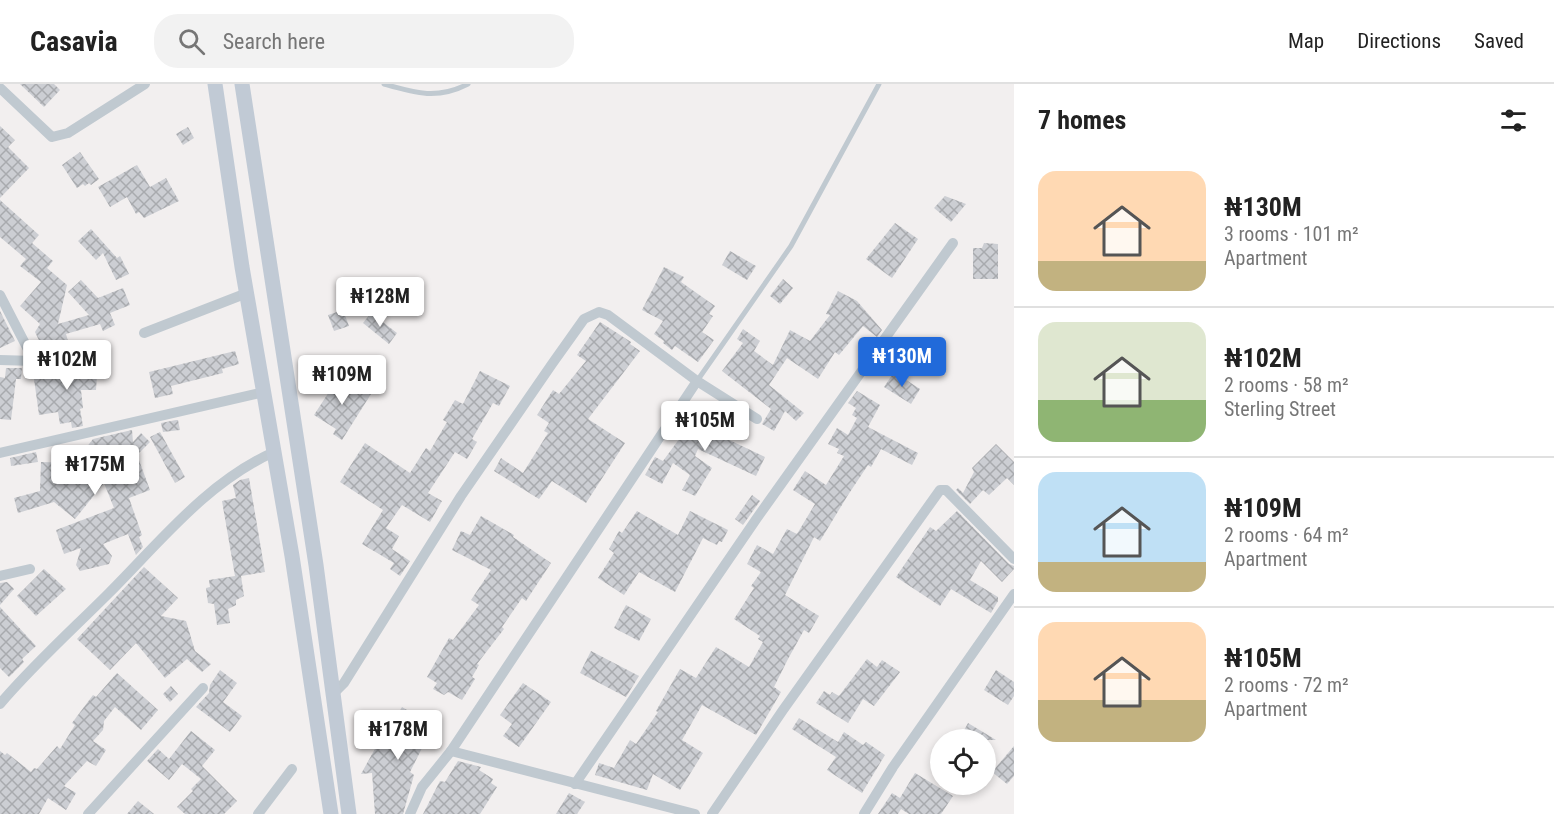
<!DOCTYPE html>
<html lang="en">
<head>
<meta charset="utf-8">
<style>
  :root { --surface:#fff; --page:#f2f2f2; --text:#222; --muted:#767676; --line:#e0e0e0; --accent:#216ada }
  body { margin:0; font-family:"Roboto Condensed",sans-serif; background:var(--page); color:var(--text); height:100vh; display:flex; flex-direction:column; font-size:22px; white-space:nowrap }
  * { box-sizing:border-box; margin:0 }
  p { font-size:20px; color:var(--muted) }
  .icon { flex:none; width:33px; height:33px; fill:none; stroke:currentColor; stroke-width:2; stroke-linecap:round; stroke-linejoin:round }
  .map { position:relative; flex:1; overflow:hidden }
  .sheet { display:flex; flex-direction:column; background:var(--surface); width:540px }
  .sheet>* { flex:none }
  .buttons { position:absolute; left:930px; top:645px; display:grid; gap:12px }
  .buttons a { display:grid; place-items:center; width:66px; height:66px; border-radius:50%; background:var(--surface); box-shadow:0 3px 9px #0003; font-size:30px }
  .price { position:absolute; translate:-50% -51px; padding:0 14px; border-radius:6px; background:#fff; color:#222; font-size:20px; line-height:39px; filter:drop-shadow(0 2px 3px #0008) }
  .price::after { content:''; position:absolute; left:50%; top:36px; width:18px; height:14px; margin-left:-9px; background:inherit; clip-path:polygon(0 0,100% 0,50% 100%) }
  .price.selected { background:var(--accent); color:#fff }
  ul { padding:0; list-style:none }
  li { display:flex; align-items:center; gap:18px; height:150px; padding:0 24px }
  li+li { border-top:2px solid var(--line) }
  li span { display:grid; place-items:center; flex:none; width:168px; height:120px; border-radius:18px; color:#555 }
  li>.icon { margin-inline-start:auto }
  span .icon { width:72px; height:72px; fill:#fffc; stroke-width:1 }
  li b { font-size:26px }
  h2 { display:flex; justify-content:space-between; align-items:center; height:72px; padding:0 24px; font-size:26px }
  header { display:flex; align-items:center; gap:36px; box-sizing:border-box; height:84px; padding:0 30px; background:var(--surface); border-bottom:2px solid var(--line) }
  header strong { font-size:28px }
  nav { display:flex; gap:33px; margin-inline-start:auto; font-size:21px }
  .search { width:420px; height:54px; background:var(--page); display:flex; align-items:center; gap:15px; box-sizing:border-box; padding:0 21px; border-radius:24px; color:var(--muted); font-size:22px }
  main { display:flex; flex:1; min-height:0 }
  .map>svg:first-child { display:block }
  .building { fill:url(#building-cross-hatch) }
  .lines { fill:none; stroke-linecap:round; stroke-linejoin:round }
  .lane { stroke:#c0c9d0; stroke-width:5 }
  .street { stroke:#c0c9d0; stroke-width:10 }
  .secondary { stroke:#c1cad5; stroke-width:15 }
</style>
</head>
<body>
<header>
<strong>Casavia</strong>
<div class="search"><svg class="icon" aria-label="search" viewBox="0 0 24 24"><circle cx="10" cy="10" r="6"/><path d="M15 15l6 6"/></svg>Search here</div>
<nav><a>Map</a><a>Directions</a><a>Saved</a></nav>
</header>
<main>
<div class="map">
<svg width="1014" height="730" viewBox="0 0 1014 730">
  <defs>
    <pattern id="building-cross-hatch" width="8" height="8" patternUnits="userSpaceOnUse" patternTransform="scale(1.5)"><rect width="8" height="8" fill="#ccced3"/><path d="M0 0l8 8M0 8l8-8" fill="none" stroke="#a8aaae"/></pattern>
  </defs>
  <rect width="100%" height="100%" fill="#f2efef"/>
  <g class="building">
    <polygon points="20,0 54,0 60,6 44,23"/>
    <polygon points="0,42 15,56 8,63 29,84 0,114"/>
    <polygon points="188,43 194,54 183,61 176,50"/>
    <polygon points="80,68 99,95 91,101 89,99 85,102 83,100 77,104 62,81"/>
    <polygon points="137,81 150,103 166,94 179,117 144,134 139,128 136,130 127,113 110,123 98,103"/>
    <polygon points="945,112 966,120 951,138 934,124"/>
    <polygon points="0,116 39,151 32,159 53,177 47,184 67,201 58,240 89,231 68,208 81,196 98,214 123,204 130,221 110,229 115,241 103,247 100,240 66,250 68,257 44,267 35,248 40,240 20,222 41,198 20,182 26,175 0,153"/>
    <polygon points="895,139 918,155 892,194 866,175"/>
    <polygon points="91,145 117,174 120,172 129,190 116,196 103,169 96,176 78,157"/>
    <polygon points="984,159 998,160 998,195 973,195 973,164 982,164"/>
    <polygon points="730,167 756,182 747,196 722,181"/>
    <polygon points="664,183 684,193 681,198 715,222 709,230 713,232 702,248 714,256 698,278 675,262 672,266 663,259 664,257 654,250 663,237 642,226"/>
    <polygon points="783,195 793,204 780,220 770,212"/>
    <polygon points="838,207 857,217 882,246 877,253 863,242 839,271 835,268 818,295 787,274 769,301 804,329 796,337 785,327 774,347 762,340 771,325 722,287 743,259 737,255 743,245 760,257 754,267 773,281 790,246 810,257 830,231 826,230"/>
    <polygon points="343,226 349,242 334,247 328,231"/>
    <polygon points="0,227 15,257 0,264"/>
    <polygon points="371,229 397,249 389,260 363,239"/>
    <polygon points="600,238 631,258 630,260 640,267 588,335 625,359 586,419 552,397 539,415 494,387 501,374 523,389 548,349 544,347 549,339 537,331 553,306 559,310 586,277 577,271"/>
    <polygon points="235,267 239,280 222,285 223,289 171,302 173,310 155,314 149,288"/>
    <polygon points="98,277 96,306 81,306 83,324 80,325 83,342 72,344 71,338 60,340 58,328 39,331 34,295 57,293 57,279"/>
    <polygon points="6,284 22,284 21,295 16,295 11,336 0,335 0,293 5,294"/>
    <polygon points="480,287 510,302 499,322 493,319 472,355 477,358 467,375 455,368 428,409 442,417 430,438 402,421 386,444 399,452 392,465 410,477 400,492 390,485 394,479 362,460 383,426 340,398 365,359 410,389 426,364 430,367 447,338 443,336 455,316 463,320"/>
    <polygon points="894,288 920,305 911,320 884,303"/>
    <polygon points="340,291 371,310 342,356 333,350 336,345 314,331"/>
    <polygon points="857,307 880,321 868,343 918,369 912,381 881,365 871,383 868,381 848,411 820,457 814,453 785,511 819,532 809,549 804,546 788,575 774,603 781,608 756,651 702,621 682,656 703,669 680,706 653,690 647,706 595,691 599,679 614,684 630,656 636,660 658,628 656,627 680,585 696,594 716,563 749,583 763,558 758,555 760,552 734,535 754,504 751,502 761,488 747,480 757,461 773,470 787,445 797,450 815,420 793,406 805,387 826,401 844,372 837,369 839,365 828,360 837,344 848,351 857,334 852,331 856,324 848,319"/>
    <polygon points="727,325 738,332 723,353 765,373 756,392 698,365 695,372 712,384 695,412 682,406 690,391 673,379 662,400 645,391 655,373 663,377 688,343 682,339 690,326 714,343"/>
    <polygon points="176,336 178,336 180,346 163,348 161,339"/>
    <polygon points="132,346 133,358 141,349 150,358 137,371 150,406 129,414 142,451 139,453 143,463 136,471 128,450 103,460 112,472 109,480 80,487 76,481 81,464 64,470 56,446 114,424 104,399 75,435 54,418 18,429 14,414 40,407 41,378 74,379 93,355"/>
    <polygon points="160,348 185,393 175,399 150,353"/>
    <polygon points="996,360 1014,378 1014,401 1007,394 989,411 983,406 970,420 956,406 958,404 963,409 974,388 972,384"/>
    <polygon points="36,368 38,378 11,382 10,374"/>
    <polygon points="249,394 265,488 241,492 244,512 236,516 236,521 228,525 230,539 217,541 214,520 208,519 206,504 210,503 209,496 235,492 222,417 236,414 233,401 240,396"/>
    <polygon points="752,411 760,417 743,441 735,435"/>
    <polygon points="637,427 678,451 690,427 728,446 722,458 719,457 717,461 703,454 675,508 639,488 624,511 598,494 614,469 609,465 619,447 622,449"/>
    <polygon points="957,427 1009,480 1014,482 1014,485 1002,498 981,477 970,496 998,513 998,517 991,529 951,505 940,522 896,493 930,443 936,447"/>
    <polygon points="481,432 514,451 513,453 551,479 526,517 522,514 502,543 504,545 477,580 479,581 472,593 475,595 462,616 448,608 444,611 433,605 437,599 427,593 449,554 453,556 479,521 471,516 491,486 452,466 461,447 470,451"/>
    <polygon points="144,483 178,514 161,532 186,537 195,567 211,580 202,588 187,575 165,594 136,559 110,586 77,555"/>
    <polygon points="44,485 66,505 36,532 17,512"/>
    <polygon points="7,498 14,505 0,521 0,499"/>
    <polygon points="626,521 651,535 639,557 614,544"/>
    <polygon points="0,523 36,562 22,575 24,578 9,593 0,584"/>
    <polygon points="591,567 639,592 626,613 580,589"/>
    <polygon points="867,575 877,583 882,576 900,588 874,622 863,615 848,639 816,619 824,607 830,611 832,608 839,612"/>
    <polygon points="220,586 237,599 223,618 242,632 230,648 196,623 209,609 210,601"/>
    <polygon points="996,586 1014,598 1014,612 1008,621 984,606"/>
    <polygon points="117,589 158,626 141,646 115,623 104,637 103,646 93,657 106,666 96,682 87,677 64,702 76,709 66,726 48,714 39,730 0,730 0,667 5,671 7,669 31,688 34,684 37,685 57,662 60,665 75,641 72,639 93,611 96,613"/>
    <polygon points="523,599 551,618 519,663 503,652 512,640 500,631"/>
    <polygon points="171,602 178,610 170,618 163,610"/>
    <polygon points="402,623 440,646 429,663 424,660 410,688 414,691 403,730 375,730 372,689 361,690 376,663 374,662 383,646 387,648"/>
    <polygon points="799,634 838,658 844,648 863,661 866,658 885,671 862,709 827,686 836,673 792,645"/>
    <polygon points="968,639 996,656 959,656"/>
    <polygon points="191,647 215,666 202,682 237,717 224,730 185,730 177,723 193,707 191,705 201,695 182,680 169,696 147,677 158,665 169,675"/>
    <polygon points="1014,662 1014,692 1007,700 992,688"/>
    <polygon points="458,677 481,683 479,686 493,695 491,699 497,703 480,730 423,730 440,697 445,698"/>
    <polygon points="915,689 953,712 941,730 909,730 901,725 898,730 878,730 892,709 900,714"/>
    <polygon points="569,709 585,718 577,730 556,730"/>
    <polygon points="138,717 154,730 127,730"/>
  </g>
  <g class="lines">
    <g class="lane">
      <path d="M384,0c31,9 53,16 84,0"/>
      <polyline points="697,297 791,162 879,0"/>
    </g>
    <g class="street">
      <polyline points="0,4 52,53 68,49 145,0"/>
      <polyline points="0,211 34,277"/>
      <polyline points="144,249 247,209"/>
      <polyline points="0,276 34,277 62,270"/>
      <polyline points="0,369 264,308"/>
      <polyline points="0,492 30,485"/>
      <polyline points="332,611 344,599 461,412 552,280 584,235 599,228 608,231 697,297 757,335"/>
      <path d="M0,620c33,-39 72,-74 109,-111 51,-51 98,-111 165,-141"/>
      <polyline points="451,667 695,730"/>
      <polyline points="575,700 757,434 953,159"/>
      <polyline points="88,730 203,604"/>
      <polyline points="258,730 292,685"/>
      <polyline points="410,730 422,703 451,667 697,297"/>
      <polyline points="712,730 783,626 940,406 946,406 1014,475"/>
      <polyline points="864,730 893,683 1014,510"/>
    </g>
    <g class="secondary">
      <polyline points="215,0 242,183 292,472 331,730"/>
      <polyline points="242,0 316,481 349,730"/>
    </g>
  </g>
</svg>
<div class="buttons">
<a><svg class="icon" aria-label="locate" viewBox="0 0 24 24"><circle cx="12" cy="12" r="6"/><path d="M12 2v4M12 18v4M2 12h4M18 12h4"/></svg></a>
</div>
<b class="price" style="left:380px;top:244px">₦128M</b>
<b class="price selected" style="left:902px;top:304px">₦130M</b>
<b class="price" style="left:67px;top:307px">₦102M</b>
<b class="price" style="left:342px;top:322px">₦109M</b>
<b class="price" style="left:705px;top:368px">₦105M</b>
<b class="price" style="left:95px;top:412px">₦175M</b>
<b class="price" style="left:398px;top:677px">₦178M</b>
</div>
<section class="sheet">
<h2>7 homes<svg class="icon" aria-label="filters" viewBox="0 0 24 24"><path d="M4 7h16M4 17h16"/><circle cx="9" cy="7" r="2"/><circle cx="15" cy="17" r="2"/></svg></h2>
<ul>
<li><span style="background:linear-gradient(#ffd9b3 75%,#c2b280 0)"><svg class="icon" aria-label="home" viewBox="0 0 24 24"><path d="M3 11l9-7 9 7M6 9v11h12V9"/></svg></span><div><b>₦130M</b><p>3 rooms · 101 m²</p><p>Apartment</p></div></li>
<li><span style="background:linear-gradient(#dfe7d0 65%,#8fb573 0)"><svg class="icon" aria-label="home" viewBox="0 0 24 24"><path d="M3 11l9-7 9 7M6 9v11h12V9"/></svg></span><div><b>₦102M</b><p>2 rooms · 58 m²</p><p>Sterling Street</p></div></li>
<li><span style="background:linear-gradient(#bfe0f5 75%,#c2b280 0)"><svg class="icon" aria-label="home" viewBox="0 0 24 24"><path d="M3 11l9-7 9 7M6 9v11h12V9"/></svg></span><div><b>₦109M</b><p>2 rooms · 64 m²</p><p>Apartment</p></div></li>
<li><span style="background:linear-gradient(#ffd9b3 65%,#c2b280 0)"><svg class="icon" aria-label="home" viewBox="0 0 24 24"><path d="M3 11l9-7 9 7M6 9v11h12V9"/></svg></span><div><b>₦105M</b><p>2 rooms · 72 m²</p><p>Apartment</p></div></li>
</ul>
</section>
</main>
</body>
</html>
